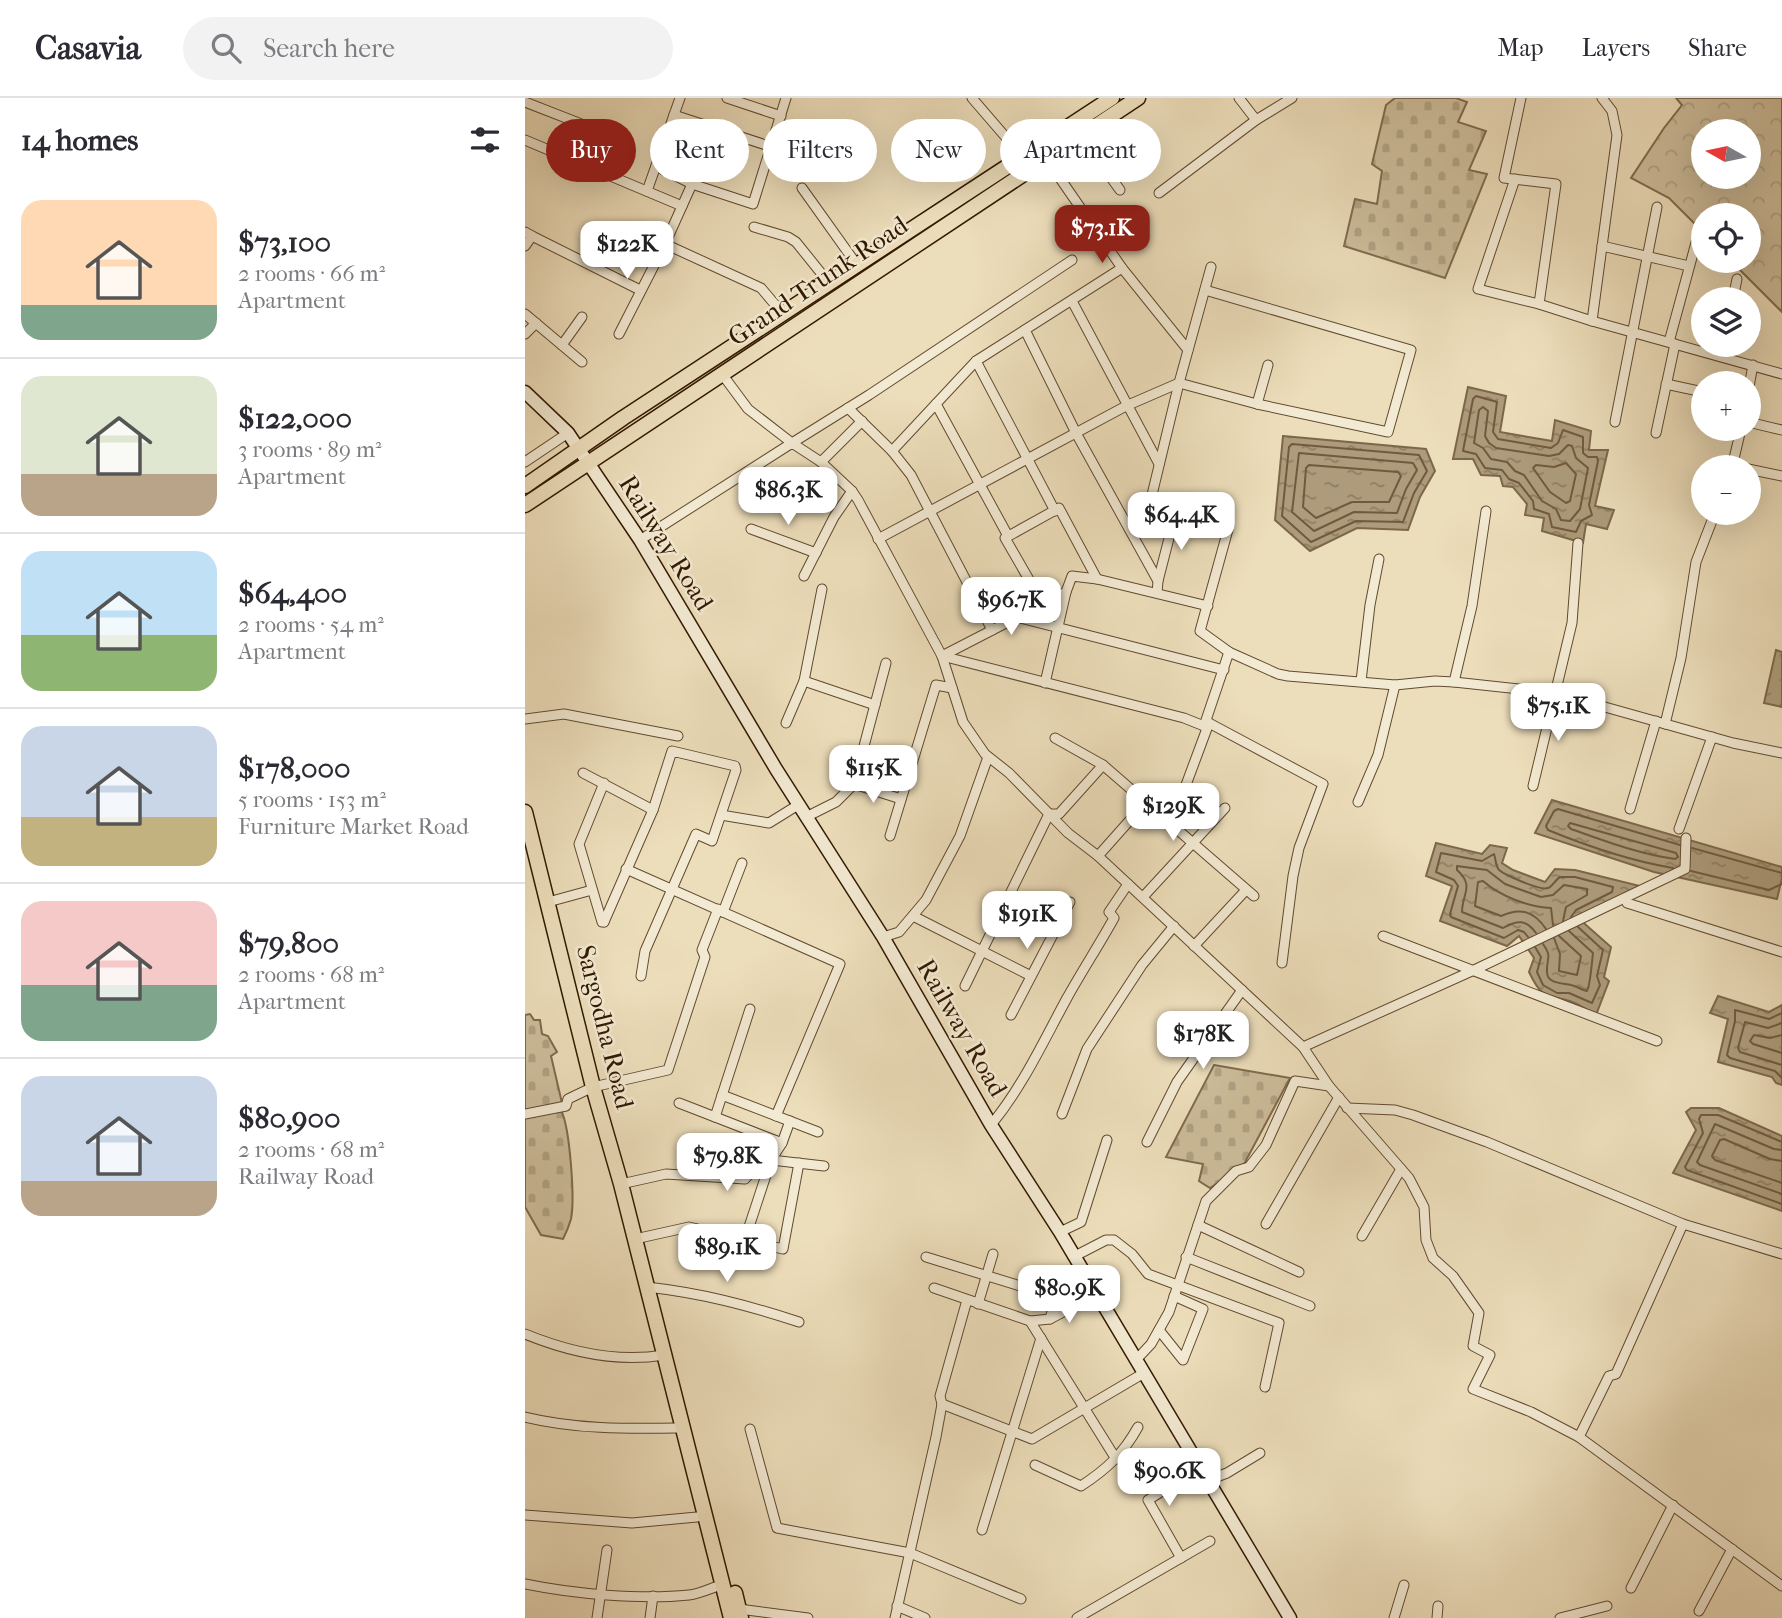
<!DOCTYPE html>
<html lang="en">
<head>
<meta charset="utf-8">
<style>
  :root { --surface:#fff; --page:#f2f2f3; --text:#2b2b33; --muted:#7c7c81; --line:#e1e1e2; --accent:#8f2418 }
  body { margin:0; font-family:"IM FELL French Canon",serif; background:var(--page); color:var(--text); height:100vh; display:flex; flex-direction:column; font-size:26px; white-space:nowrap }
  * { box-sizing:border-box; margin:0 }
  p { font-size:23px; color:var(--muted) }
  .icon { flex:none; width:38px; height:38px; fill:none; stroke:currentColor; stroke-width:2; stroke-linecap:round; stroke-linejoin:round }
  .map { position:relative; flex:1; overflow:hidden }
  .side { display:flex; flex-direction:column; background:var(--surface); width:525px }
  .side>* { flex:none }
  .banner { position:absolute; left:21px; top:21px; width:665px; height:63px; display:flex; gap:14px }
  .needle { width:46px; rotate:279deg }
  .tools { position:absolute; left:1166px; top:21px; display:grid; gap:14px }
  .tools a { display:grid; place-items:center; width:70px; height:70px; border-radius:50%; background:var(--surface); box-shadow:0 7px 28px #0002; font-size:35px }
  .price { position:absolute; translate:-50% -60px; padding:0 16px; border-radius:14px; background:#fff; color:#222; font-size:23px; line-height:46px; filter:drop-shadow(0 2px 4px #0008) }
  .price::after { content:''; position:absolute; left:50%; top:42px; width:21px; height:16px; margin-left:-10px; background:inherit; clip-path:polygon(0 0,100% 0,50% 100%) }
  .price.on { background:var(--accent); color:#fff }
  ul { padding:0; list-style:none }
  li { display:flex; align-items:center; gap:21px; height:175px; padding:0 21px }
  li+li { border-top:2px solid var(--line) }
  li span { display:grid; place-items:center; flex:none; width:196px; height:140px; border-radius:21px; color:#555 }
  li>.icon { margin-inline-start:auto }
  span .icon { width:84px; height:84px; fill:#fffc; stroke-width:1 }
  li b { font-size:30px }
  h2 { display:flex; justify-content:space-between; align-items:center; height:84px; padding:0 21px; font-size:30px }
  .pill { padding:0 24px; border-radius:32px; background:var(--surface); box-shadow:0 7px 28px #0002; font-size:24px; line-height:63px }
  .pill.on { background:var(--accent); color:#fff }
  header { display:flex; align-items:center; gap:42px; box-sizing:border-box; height:98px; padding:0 35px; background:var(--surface); border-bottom:2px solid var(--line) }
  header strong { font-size:33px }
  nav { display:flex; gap:38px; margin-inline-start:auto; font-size:24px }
  .search { width:490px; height:63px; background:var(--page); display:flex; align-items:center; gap:18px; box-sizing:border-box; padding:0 24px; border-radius:38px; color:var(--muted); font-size:26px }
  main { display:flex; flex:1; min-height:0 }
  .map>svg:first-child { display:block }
  .forest { fill:url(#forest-crowns); stroke:#806b4e; stroke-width:2; fill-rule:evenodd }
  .cemetery { fill:url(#cemetery-stones); stroke:#806b4e; stroke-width:2 }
  .water { fill:url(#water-ripples); stroke:#7c674a; stroke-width:2 }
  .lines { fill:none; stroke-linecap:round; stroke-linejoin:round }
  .shore { stroke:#705a3e; stroke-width:2 }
  .street-casing { stroke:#614a2f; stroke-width:11 }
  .secondary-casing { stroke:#321900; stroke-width:15 }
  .primary-casing { stroke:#321900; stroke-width:17 }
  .street { stroke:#f3ead3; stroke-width:9 }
  .secondary { stroke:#f3ead3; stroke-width:12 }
  .primary { stroke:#eddebb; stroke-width:14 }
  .labels { text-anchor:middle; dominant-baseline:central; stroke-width:5; stroke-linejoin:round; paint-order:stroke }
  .street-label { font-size:26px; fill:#321900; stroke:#f3ead3 }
</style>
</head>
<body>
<header>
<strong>Casavia</strong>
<div class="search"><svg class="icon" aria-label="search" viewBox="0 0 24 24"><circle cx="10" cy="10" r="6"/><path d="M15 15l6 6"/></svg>Search here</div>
<nav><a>Map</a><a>Layers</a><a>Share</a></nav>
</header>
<main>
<section class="side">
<h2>14 homes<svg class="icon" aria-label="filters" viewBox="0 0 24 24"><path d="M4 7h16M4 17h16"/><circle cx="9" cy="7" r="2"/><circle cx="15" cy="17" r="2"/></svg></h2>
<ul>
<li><span style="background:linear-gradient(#ffd9b3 75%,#7fa58c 0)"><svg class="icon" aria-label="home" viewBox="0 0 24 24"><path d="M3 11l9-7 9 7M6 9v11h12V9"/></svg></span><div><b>$73,100</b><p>2 rooms · 66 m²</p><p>Apartment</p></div></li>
<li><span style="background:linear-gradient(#dfe7d0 70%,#b9a48a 0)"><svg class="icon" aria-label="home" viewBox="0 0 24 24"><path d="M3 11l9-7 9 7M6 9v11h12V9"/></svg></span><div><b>$122,000</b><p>3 rooms · 89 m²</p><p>Apartment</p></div></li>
<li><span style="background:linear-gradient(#bfe0f5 60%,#8fb573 0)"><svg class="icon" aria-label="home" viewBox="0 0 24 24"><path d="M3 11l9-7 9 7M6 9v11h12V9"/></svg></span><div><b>$64,400</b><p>2 rooms · 54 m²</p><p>Apartment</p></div></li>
<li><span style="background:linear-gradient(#c9d6e8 65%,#c2b280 0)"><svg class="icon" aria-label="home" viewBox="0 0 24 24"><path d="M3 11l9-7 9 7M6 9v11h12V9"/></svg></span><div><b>$178,000</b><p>5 rooms · 153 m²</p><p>Furniture Market Road</p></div></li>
<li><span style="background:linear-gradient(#f6c9c9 60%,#7fa58c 0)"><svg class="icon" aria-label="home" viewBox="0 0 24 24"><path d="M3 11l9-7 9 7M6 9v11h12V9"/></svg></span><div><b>$79,800</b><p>2 rooms · 68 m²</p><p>Apartment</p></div></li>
<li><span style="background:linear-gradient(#c9d6e8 75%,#b9a48a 0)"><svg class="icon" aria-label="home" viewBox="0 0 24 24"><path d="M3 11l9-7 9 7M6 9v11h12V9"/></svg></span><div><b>$80,900</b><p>2 rooms · 68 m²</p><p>Railway Road</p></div></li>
</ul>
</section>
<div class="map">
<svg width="1257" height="1520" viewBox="0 0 1257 1520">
  <defs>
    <pattern id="forest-crowns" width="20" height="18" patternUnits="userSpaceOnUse" patternTransform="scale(1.75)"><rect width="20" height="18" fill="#cdbd9b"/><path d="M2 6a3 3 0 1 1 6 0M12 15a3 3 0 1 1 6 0" fill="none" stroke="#b0a284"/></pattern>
    <pattern id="cemetery-stones" width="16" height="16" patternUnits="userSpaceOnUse" patternTransform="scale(1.75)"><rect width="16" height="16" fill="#cdbd9b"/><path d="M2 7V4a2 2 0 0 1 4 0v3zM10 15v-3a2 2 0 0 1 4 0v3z" fill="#b0a284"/></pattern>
    <pattern id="water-ripples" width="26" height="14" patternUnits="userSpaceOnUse" patternTransform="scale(1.75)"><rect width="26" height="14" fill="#ad9b7b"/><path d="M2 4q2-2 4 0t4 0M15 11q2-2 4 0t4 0" fill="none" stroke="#8d7e62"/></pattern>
  </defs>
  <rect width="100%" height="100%" fill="#eddebb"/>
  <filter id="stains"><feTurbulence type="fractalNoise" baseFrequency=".00286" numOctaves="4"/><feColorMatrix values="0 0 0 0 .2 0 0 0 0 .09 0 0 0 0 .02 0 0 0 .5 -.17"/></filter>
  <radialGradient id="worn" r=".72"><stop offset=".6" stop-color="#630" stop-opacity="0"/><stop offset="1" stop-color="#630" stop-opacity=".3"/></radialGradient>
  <path class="forest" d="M1151,0h106v214l-51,-51h17v-46h-45v17l-34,-34 -38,-20 33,-50 18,-23zM1178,33h45v46h-45z"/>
  <g class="cemetery">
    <polygon points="870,0 931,0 942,4 933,24 961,33 944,72 962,76 920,180 819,148 830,101 852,106 857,73 847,66 861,7"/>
    <polygon points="5,916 9,922 15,922 17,936 23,938 32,954 26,958 37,1005 0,1013 0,917"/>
    <polygon points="689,967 765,980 718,1068 685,1090 674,1083 678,1066 641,1059"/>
    <path d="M36,1012c9,18 14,89 10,109 -2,7 -5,14 -8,20l-22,-4 -16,-28v-90z"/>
  </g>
  <g class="water">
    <polygon points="943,289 981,298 975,334 1027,343 1030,322 1066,333 1064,352 1083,352 1070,408 1089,412 1082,431 1061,426 1058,445 1017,433 1019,420 1000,417 1002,406 988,389 978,388 975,378 956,377 948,361 928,361"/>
    <polygon points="758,338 901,351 910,373 895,399 883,432 832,430 785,453 750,422"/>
    <polygon points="1251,552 1257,554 1257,609 1239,605"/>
    <polygon points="1027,702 1257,769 1257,780 1252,801 1129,774 1010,735"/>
    <path d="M911,745l46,11 8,-9 17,3 -5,15 11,7 32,12 10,-13 20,1 65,16 -63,31 34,30 -7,30 5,4 -13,34c-9,-5 -20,-13 -30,-15 -23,-5 -26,-5 -37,-28l5,-14 -15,-22 -12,10 -67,-25 12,-35 -26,-10z"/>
    <polygon points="1193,898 1244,914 1257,907 1257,987 1251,985 1247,979 1193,964 1203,921 1185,915"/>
    <polygon points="1166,1010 1194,1010 1257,1038 1257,1113 1148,1075 1171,1032 1161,1014"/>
  </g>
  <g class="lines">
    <g class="shore">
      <polygon points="951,298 972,304 968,334 973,341 1026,350 1033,345 1038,332 1058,339 1058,355 1063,359 1072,359 1073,363 1064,407 1067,417 1056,423 1051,434 1027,429 1024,416 1009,411 1008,403 994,385 984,381 977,372 960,370 951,356 938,353 948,301"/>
      <polygon points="958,309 963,313 960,338 964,345 971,350 1024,358 1034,356 1043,347 1047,348 1051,360 1063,370 1055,411 1045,423 1036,422 1031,411 1017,403 999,377 990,373 982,364 966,361 958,350 949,345 954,312"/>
      <polygon points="767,346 894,357 902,373 889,395 878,424 831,423 786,444 757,418 764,349"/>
      <polygon points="774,355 888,365 892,372 881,391 872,415 829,414 789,433 767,414"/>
      <polygon points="1041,365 1051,376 1045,403 1041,405 1025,394 1008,370 1011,367 1029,369"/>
      <polygon points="784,367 873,374 876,378 864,404 827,404 791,420 778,409 781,370"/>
      <path d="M1045,725l106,30 2,4 -3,2c-36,-5 -70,-18 -104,-30l-3,-3z"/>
      <polyline points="1167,750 1257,775"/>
      <path d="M1148,770c-42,-7 -86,-22 -125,-38l-2,-4 8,-15 4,-2 122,36"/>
      <polyline points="1166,773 1244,792 1257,786"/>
      <path d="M1021,831c-12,-18 -26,-22 -45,-13l-26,-10 3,-24 5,-1c17,15 45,26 68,27l2,17"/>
      <path d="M1011,835c-10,-14 -19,-13 -33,-5l-41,-16c0,-18 13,-26 -5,-42v-4l30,4 18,14 36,13 12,-2 11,-10 23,4v6l-21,12 -3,14"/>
      <path d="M1003,839l-4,-5 -6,-2 -14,8 -53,-21 -1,-3 8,-28 -4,-6 -18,-8 5,-19 41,8 12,-7c2,5 1,11 5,16 6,5 41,21 49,18 4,-1 8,-9 12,-11h15l38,10 -1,5 -36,18 -5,7"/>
      <polyline points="1029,840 1035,856 1034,873 1052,877 1056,858 1034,838"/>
      <path d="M1018,846c10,14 3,14 4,28 0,12 16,11 24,13 5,1 11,5 16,6 3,-4 5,-30 6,-38l-24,-22"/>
      <polyline points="1010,849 1016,859 1012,874 1018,887 1032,895 1044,895 1067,905 1075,887 1072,878 1078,852 1053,829"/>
      <polyline points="1257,915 1244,921 1210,912 1210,923 1202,957 1205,960 1250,973 1257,980"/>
      <polyline points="1257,925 1243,930 1220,924 1213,950 1215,954 1257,967"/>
      <polyline points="1257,937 1245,940 1229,937 1225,943 1228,946 1257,955"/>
      <polyline points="1257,1044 1193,1017 1176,1017 1174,1021 1178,1035 1160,1069 1162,1072 1257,1106"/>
      <polyline points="1257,1052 1249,1051 1190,1026 1172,1064 1175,1067 1257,1096"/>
      <polyline points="1257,1063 1245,1061 1199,1041 1195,1042 1187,1058 1190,1062 1257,1085"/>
    </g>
    <g class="street-casing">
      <g id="street">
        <polyline points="202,0 256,18"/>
        <polyline points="447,0 497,58"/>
        <polyline points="714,0 731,22 767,0"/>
        <polyline points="996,0 979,80 1031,86 1014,206 1067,223 1257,276"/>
        <polyline points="0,4 82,36"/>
        <polyline points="149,17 247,49"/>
        <polyline points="555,37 595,92"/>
        <polyline points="0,42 157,108"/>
        <polyline points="521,60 597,170 663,252"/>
        <polyline points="131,68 167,86 228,106 261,0"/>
        <polyline points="990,81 953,191 1014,206"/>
        <polyline points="277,90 332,167"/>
        <polyline points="122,93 155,0"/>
        <polyline points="634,95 731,22"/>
        <polyline points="229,129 263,139 271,144 304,185"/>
        <polyline points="0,134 7,138 0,148"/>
        <polyline points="7,138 115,192"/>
        <polyline points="140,146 236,190 258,216"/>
        <polyline points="1077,148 1164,168"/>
        <polyline points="686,169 654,285 625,405 628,413 704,428 675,533 704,554"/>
        <polyline points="1208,201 1212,181"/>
        <polyline points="547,203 634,366"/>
        <polyline points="0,216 57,264"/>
        <polyline points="1067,223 1092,37 1087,13 1077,0"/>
        <polyline points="500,232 551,335 633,483 632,495"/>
        <polyline points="0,236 11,225"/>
        <polyline points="94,236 140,146 167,86"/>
        <polyline points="1144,244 1172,141"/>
        <polyline points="37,247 57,219"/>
        <polyline points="451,263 530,413"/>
        <polyline points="197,276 223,311 267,345 344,297 547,162"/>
        <polyline points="1141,286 1178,294"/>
        <polyline points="1223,294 1228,267"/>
        <polyline points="411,306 483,438"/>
        <polyline points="732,306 743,267"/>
        <polyline points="323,310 367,353"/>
        <polyline points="1090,324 1132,109"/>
        <polyline points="1223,324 1257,332"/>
        <polyline points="1131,335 1150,246"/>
        <polyline points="0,364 43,335"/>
        <polyline points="296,364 337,323"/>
        <polyline points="1207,369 1216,331"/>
        <polyline points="1223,371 1257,378"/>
        <polyline points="226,431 291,455"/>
        <polyline points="353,441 601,308 654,285 732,306 863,334 886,252 680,192"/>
        <polyline points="115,442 267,345 296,364 327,393 333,402 417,558 438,624 460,656 484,675 543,735 573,758 778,949 804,988 884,1080 899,1109 901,1142 908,1160 928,1178 954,1215 948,1248 965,1257 948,1291 1006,1314 1054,1339 1257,1488"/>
        <polyline points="279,478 309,419 327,393"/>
        <polyline points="633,483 650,417"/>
        <polyline points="518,506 480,440 534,410 572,481"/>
        <polyline points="492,519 699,572"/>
        <polyline points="467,532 386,377 367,353 451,263 597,170"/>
        <polyline points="417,558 659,620 679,628 684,625 798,686 774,750 768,778 757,865"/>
        <polyline points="417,558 541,494"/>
        <polyline points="279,583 350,607"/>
        <polyline points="836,583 845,507 854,461"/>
        <polyline points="929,584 947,508 961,413"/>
        <polyline points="520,585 541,494 547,478 572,481 683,508"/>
        <polyline points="0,621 39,616 153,638"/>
        <polyline points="261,625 279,583 297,491"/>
        <polyline points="1140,626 1156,560 1171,464 1190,415"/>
        <polyline points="679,628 704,554 753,576 763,578 870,587 910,583 929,584 1030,595 1208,645 1257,655"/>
        <polyline points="530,640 578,667 729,798"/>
        <polyline points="58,675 128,712"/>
        <polyline points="79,685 54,746 77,824 79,824"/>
        <polyline points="329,686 376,701"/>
        <polyline points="1008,688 1047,525 1053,445"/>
        <polyline points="833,704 853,657 870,587"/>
        <polyline points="1105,711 1131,623"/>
        <polyline points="196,717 244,725 273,707"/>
        <polyline points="281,719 311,704 329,686 361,565"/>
        <polyline points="643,723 655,703 684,625"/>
        <polyline points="1154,731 1187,639"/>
        <polyline points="365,738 411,587 427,590"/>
        <polyline points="573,758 621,704"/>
        <polyline points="101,771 315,866 251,1018"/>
        <polyline points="618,799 700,710"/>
        <polyline points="23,804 67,792"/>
        <polyline points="1102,805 1257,854"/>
        <polyline points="198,814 217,765"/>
        <polyline points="388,818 506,878"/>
        <polyline points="79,824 128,712 147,653 210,668 211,672 187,743 171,736 120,853 116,878"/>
        <polyline points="858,838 1132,943"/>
        <polyline points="358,839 374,834 401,802 435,738 463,659"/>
        <polyline points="669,848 721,792"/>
        <polyline points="440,888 524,716 534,716 578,667"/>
        <polyline points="486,917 545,804"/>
        <polyline points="778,949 947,873 1160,771 1161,740"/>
        <polyline points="197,997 293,1034"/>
        <polyline points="154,1005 257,1045"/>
        <polyline points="822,1010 870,1012 888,1017 962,1044 1158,1126 1257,1156"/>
        <polyline points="0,1016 41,1008 43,1001 68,989 143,972 180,859 177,852 193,811"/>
        <polyline points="537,1016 562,951 617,867 649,828"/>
        <polyline points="190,1019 225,911"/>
        <path d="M466,1027c32,-39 52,-83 76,-127 15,-27 32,-53 47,-80l-5,-6 19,-28"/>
        <polyline points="622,1044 652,984 717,892"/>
        <polyline points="96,1086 141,1076 220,1081 237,1061 299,1068"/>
        <polyline points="741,1126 814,999"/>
        <polyline points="673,1127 774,1174"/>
        <polyline points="535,1134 556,1124 582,1042"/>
        <polyline points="837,1138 876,1071"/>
        <polyline points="110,1141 164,1129 258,1151 274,1065"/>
        <polyline points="220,1141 246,1062 257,1045 265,1023"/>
        <polyline points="550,1158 581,1142 589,1142 607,1156 623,1176 754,1225 740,1289"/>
        <polyline points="401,1159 531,1199"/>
        <polyline points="661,1159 785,1208"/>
        <path d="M122,1189c54,6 100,18 152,35"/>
        <polyline points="409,1190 505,1223 525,1221 572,1196"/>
        <polyline points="453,1206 468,1156"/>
        <polyline points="525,1221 535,1182"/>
        <polyline points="505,1223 591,1361"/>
        <polyline points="634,1232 658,1262 678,1211 649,1198"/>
        <path d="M0,1236c44,18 91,29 139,21"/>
        <polyline points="611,1262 626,1246 644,1214 681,1103 711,1073 724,1069 741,1047 770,983 804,988"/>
        <polyline points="417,1306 507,1341 619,1275"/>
        <path d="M0,1319c49,12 101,12 152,11"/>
        <polyline points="225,1331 252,1430 385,1455 496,1501"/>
        <polyline points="1054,1339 1084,1278 1091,1276 1158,1126"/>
        <path d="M510,1367l46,21c26,-17 42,-32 57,-59"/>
        <polyline points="681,1383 702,1375 735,1355"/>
        <polyline points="0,1417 107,1425 172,1419"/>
        <polyline points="457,1432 516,1240"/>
        <polyline points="656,1460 623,1402 674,1370"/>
        <path d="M0,1486c48,10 116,16 164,11 9,-1 18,-5 26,-8"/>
        <polyline points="1106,1490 1148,1407"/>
        <polyline points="372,1508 400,1520"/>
        <polyline points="214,1511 283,1520"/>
        <polyline points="1174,1513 1207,1451"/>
        <polyline points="72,1520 82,1452"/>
        <polyline points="125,1520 128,1498"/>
        <polyline points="370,1520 411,1339 417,1306 415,1298 442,1202"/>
        <polyline points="552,1520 685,1443"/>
        <polyline points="869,1520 879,1487"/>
        <polyline points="912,1520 913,1508"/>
        <polyline points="1035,1520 1082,1508"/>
      </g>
    </g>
    <g class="secondary-casing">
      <polyline id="secondary" points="0,294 43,335 115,442 251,671 358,839 466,1027 535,1134 765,1520"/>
    </g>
    <g class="primary-casing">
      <g id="primary">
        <polyline points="0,388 98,320 587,0"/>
        <polyline points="0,407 613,0"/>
        <polyline points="0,714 68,989 96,1086 206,1520"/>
        <polyline points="210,1495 216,1520"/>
      </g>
    </g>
    <use href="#street" class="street"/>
    <use href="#secondary" class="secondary"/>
    <use href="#primary" class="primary"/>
  </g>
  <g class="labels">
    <g class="street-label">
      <text transform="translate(293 183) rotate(-34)">Grand Trunk Road</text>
      <text transform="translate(141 445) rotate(58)">Railway Road</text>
      <text transform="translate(80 929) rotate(76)">Sargodha Road</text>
      <text transform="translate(437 930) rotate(60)">Railway Road</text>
    </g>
  </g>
  <rect width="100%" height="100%" filter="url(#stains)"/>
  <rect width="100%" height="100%" fill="url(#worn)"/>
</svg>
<div class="tools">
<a><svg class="needle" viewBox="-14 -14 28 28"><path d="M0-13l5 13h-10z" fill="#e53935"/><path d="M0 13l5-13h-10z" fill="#7c7c81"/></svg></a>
<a><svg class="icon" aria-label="locate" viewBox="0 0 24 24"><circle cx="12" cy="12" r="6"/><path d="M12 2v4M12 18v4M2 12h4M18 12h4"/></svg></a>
<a><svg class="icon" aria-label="layers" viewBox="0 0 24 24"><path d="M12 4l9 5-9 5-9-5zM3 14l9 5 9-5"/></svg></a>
<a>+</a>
<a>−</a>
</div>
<b class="price on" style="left:577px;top:167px">$73.1K</b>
<b class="price" style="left:102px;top:183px">$122K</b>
<b class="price" style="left:263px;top:429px">$86.3K</b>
<b class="price" style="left:656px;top:454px">$64.4K</b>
<b class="price" style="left:486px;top:539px">$96.7K</b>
<b class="price" style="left:1033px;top:645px">$75.1K</b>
<b class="price" style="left:348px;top:707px">$115K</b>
<b class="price" style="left:648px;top:745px">$129K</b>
<b class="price" style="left:502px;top:853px">$191K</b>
<b class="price" style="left:678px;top:973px">$178K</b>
<b class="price" style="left:202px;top:1095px">$79.8K</b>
<b class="price" style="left:202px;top:1186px">$89.1K</b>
<b class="price" style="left:544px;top:1227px">$80.9K</b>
<b class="price" style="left:644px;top:1410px">$90.6K</b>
<div class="banner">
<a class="pill on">Buy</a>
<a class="pill">Rent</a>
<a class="pill">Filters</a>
<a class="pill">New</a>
<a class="pill">Apartment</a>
</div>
</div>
</main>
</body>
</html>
